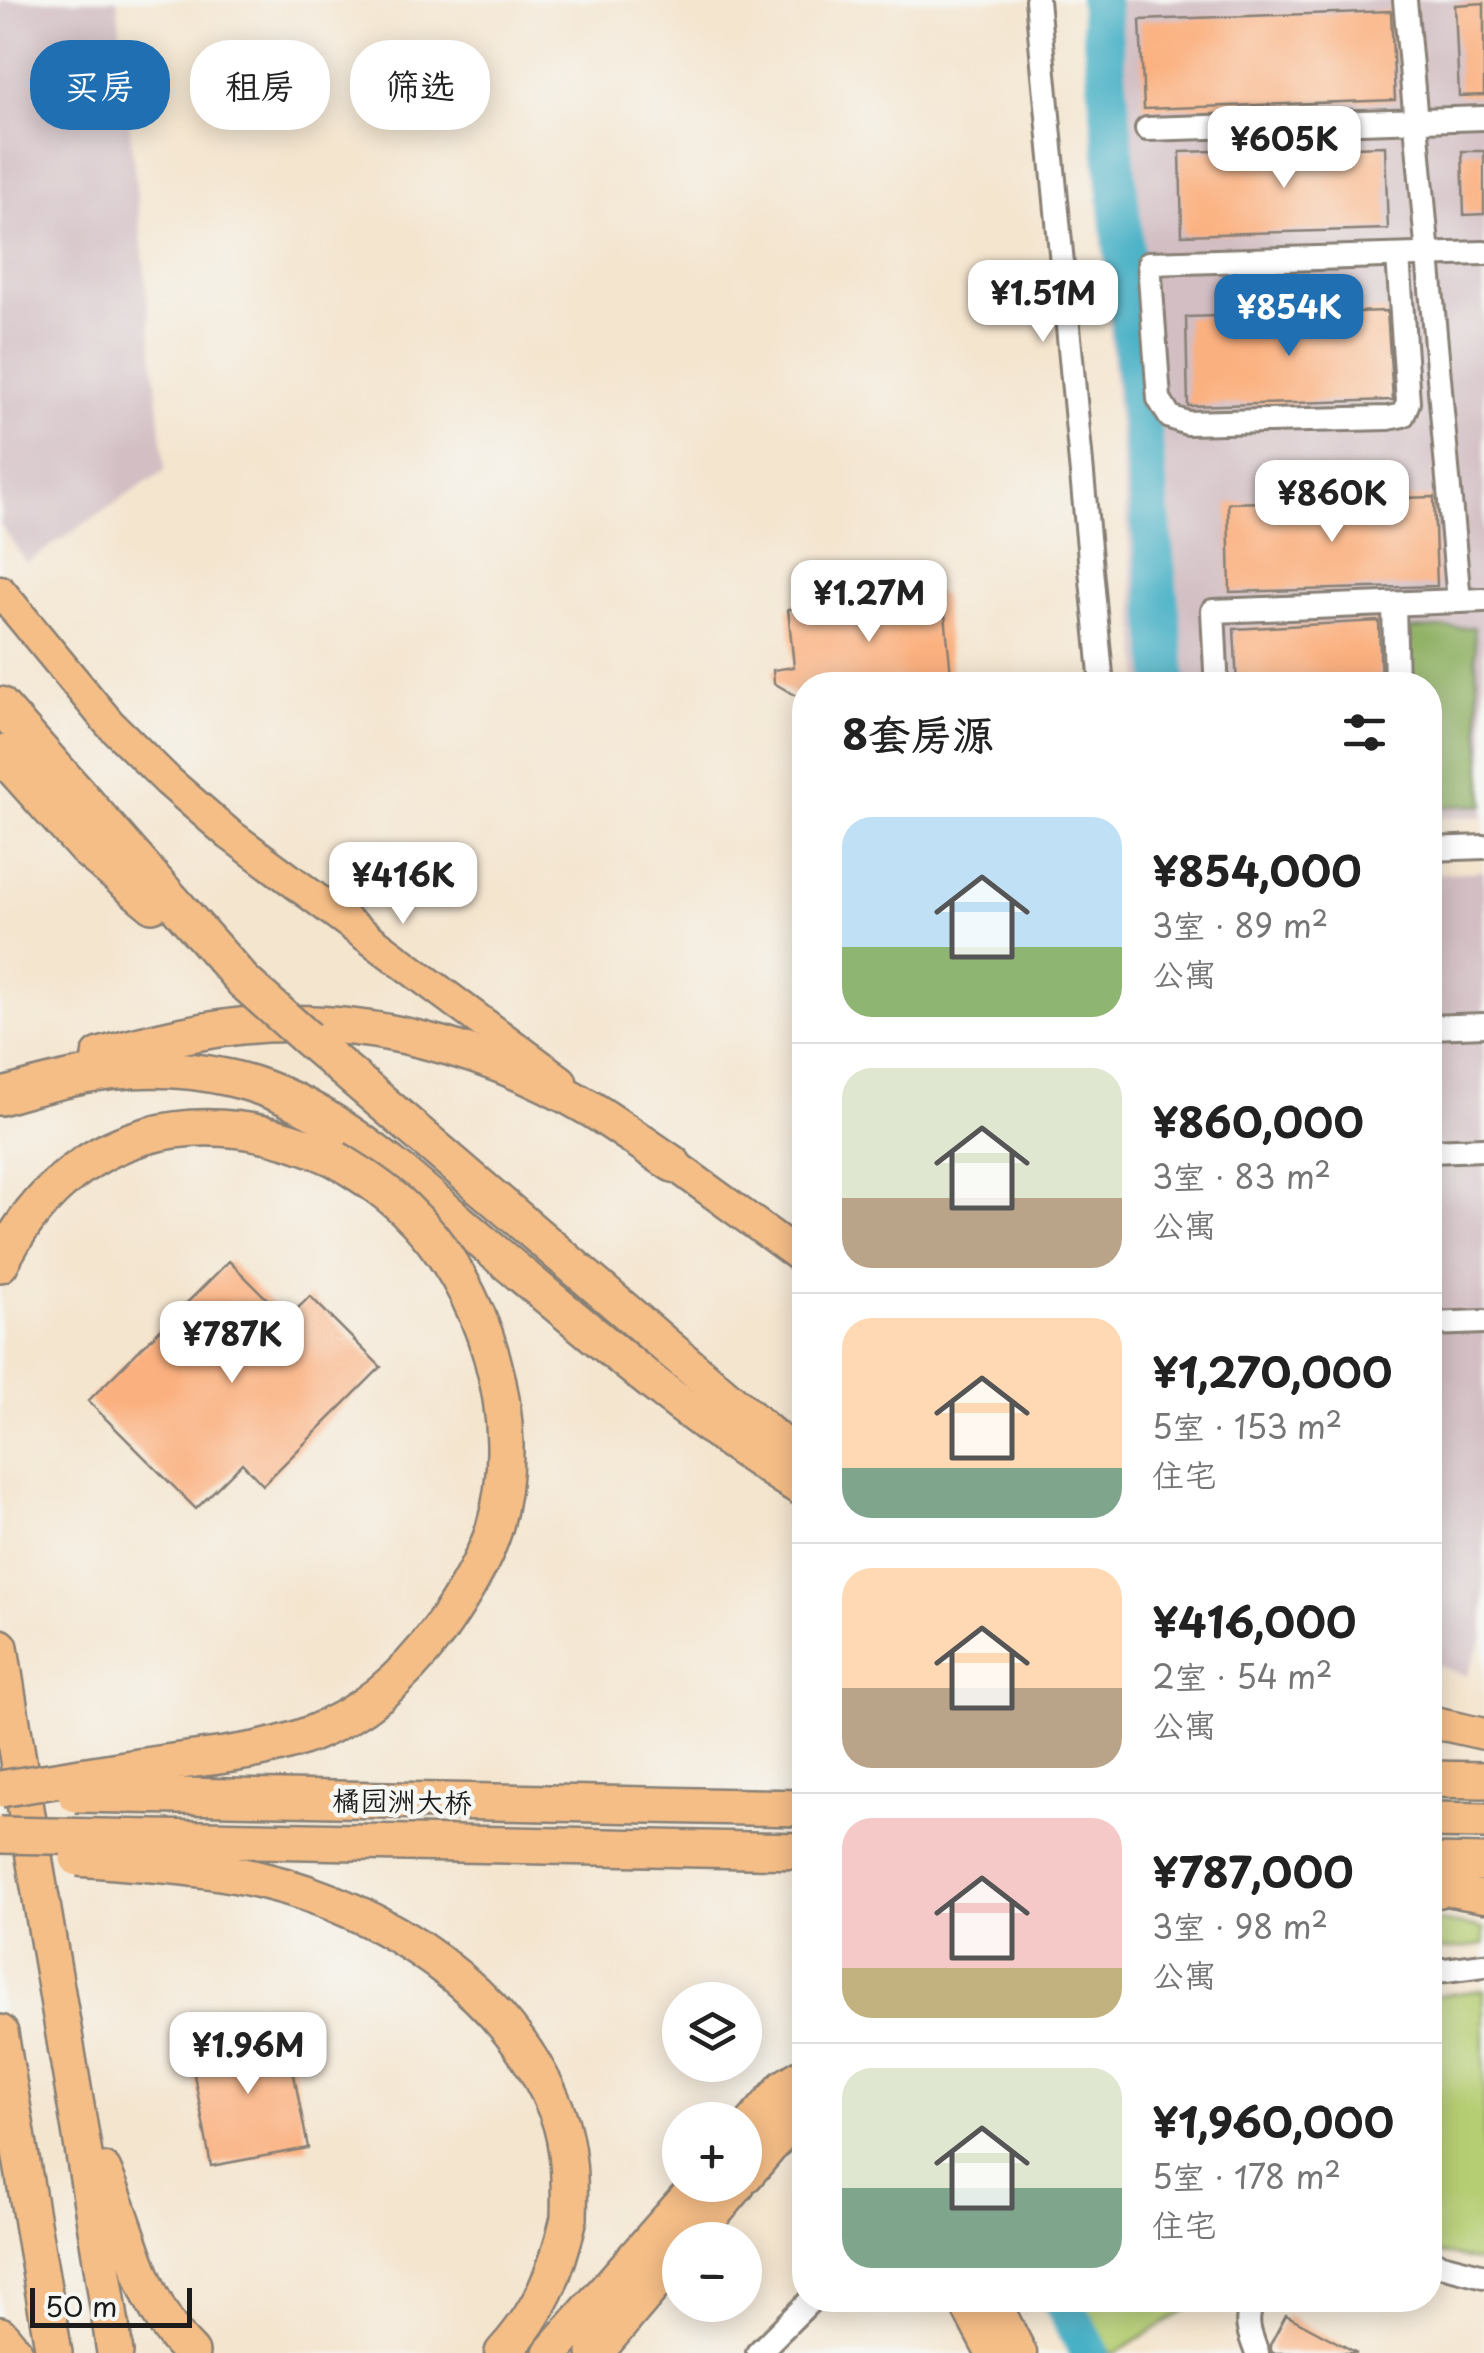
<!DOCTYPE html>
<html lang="zh">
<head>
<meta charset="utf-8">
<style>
  :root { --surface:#fff; --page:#f2f2f2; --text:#222; --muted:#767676; --line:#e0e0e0; --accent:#1f6fb2 }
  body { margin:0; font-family:"Playpen Sans","LXGW WenKai TC",sans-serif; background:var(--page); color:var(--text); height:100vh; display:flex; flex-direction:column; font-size:38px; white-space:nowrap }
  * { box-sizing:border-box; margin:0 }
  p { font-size:32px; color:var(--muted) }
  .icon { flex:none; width:55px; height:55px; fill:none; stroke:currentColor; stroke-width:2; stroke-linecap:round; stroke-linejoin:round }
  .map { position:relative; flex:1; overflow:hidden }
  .panel { position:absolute; left:792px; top:672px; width:650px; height:1640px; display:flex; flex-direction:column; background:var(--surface); border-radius:40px; box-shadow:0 5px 25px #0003 }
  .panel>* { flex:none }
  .hud { position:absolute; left:30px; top:40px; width:612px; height:90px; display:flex; gap:20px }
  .tools { position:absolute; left:662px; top:1982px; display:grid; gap:20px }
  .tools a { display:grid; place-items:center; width:100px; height:100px; border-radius:50%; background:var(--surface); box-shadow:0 5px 25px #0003; font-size:50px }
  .scale { position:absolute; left:30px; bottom:25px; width:162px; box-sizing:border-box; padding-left:10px; border:5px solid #1c1c1c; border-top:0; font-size:28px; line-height:35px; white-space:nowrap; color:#1c1c1c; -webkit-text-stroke:8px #f6f6f2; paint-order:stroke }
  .price { position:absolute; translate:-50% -85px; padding:0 22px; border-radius:20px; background:#fff; color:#222; font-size:32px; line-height:65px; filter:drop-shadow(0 2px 5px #0008) }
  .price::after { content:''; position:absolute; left:50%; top:60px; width:30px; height:22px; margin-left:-15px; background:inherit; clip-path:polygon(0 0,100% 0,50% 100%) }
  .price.on { background:var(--accent); color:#fff }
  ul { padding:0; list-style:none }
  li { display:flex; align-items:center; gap:30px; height:250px; padding:0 50px }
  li+li { border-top:2px solid var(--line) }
  li span { display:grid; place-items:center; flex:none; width:280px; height:200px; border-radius:30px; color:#555 }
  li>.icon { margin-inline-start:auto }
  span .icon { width:120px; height:120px; fill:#fffc; stroke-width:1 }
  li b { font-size:42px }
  h2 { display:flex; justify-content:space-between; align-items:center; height:120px; padding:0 50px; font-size:42px }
  .tag { padding:0 35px; border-radius:40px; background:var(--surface); box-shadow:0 5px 25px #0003; font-size:35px; line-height:90px }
  .tag.on { background:var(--accent); color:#fff }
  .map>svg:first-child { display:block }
  .industrial { fill:#d2bec3 }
  .green { fill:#b6ce73; stroke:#697548; stroke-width:2.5 }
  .forest { fill:#90b165; stroke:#566640; stroke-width:2.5 }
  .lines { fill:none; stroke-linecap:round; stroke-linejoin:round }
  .river { stroke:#48b1c6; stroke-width:40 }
  .building { fill:#fbb07f }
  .minor-casing { stroke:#888076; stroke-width:28 }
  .major-casing { stroke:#888076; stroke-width:35 }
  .highway-casing { stroke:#888076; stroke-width:40 }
  .minor { stroke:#fff; stroke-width:22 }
  .major { stroke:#f6be87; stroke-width:30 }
  .highway { stroke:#f6be87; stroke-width:35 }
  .highway-bridge-casing { stroke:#888076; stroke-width:40; stroke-linecap:butt }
  .highway-bridge { stroke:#f6be87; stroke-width:35 }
  .labels { text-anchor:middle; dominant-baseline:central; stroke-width:9; stroke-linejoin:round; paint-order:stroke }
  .street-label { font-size:28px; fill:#1c1c1c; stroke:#f6f6f2 }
</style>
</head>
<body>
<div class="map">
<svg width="1484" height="2353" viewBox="0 0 1484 2353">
  <rect width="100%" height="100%" fill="#f6f6f2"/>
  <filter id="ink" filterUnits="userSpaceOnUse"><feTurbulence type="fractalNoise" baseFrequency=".01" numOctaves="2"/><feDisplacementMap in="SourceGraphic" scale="20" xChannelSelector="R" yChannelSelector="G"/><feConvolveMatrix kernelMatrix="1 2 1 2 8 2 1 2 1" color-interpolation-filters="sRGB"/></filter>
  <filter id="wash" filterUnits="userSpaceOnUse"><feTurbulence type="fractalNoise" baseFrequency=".0048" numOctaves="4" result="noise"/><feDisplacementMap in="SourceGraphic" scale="40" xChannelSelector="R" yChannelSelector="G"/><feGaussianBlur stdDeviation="2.25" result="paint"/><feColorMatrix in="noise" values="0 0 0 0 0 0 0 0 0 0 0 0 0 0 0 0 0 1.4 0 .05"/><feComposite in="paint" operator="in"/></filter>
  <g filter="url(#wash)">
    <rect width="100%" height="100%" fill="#f4e5cf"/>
    <g class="industrial">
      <polygon points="0,0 117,0 165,470 26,563 0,524"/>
      <polygon points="1080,0 1484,0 1484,816 1430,818 1430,685 1141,685"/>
      <polygon points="1484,871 1484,1634 1467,1676 1430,1663 1430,874"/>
    </g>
    <g class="green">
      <polygon points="1430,1920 1484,1928 1484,1945 1430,1951"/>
      <polygon points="1484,1990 1484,2263 1430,2251 1430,1996"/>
      <polygon points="1081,2300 1202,2300 1116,2353 1110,2353"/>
    </g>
    <polygon class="forest" points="1474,627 1484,805 1430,807 1430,685 1410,685 1409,629"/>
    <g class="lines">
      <g class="river">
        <polyline points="1099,0 1167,685"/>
        <polyline points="1062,2300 1090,2353"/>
      </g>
    </g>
    <g id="blocks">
      <g class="building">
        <polygon points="1484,3 1484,95 1459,96 1455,5"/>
        <polygon points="1391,11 1395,100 1144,109 1140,20"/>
        <polygon points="1385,146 1388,229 1182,235 1180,152"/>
        <polygon points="1462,151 1484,151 1484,214 1464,215"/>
        <polygon points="1387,311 1393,400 1188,406 1186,317"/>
        <polygon points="1434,497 1437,586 1230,592 1228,503"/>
        <polygon points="943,594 952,685 805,685 805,701 774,683 773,670 794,667 788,609"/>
        <polygon points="1379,621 1381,685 1237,685 1234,629"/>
        <polygon points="229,1261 287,1319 310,1296 381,1367 263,1485 242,1463 196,1509 88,1401"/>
        <polygon points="285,2028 308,2148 211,2166 189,2047"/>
        <polygon points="1286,2315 1357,2353 1272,2353 1270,2345"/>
      </g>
    </g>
  </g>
  <g filter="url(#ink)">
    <use href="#blocks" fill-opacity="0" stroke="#888076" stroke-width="2.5"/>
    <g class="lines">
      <g class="minor-casing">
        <g id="minor">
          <polyline points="1037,0 1102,685"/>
          <polyline points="1405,0 1459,601"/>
          <polyline points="1147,129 1484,118"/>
          <polyline points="1398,256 1408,402 1403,415 1388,418 1187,423 1170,417 1159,399 1149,263 1484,253"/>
          <polyline points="1394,604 1396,685"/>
          <polyline points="1216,671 1213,611 1484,600"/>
          <polyline points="1430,849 1484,847"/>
          <polyline points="1430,1027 1484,1025"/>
          <polyline points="1430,1151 1484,1149"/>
          <polyline points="1430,1324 1484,1322"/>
          <polyline points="1430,1972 1484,1965"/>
          <polyline points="1430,2262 1484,2276"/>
          <path d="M1253,2300c-9,21 -4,33 4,53"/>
          <polyline points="758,2353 811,2300"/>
        </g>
      </g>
      <g class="major-casing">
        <g id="major">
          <polyline points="0,591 109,723 168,781 229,834 561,1081"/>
          <polyline points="654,1150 805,1260"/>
          <polyline points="1430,1722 1484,1734"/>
          <polyline points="1430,1887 1484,1897"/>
          <polyline points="963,2300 991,2353"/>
          <polyline points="994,2300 1021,2353"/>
        </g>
      </g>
      <g class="highway-casing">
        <g id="highway">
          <polyline points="0,705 244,982"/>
          <polyline points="0,753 86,849 152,904"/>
          <polyline points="307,1038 805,1465"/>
          <path d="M100,1056c46,-13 93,-25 141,-30 122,-12 244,21 350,83 28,17 55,37 82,55"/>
          <path d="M0,1097c80,-24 147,-38 230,-19 104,24 184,107 263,173 101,84 200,171 312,239"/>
          <path d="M0,1264c68,-137 204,-168 336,-105"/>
          <path d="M0,1647c36,236 81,470 115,706"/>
          <polyline points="1430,1779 1484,1780"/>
          <polyline points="1430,1820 1484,1821"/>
          <polyline points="1430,1862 1484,1863"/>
          <polyline points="1430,1890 1440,1889"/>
          <polyline points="0,2033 54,2353"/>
          <polyline points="745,2133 784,2088 805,2075"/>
          <path d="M103,2171c29,63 36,132 88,182"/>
          <polyline points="745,2175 805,2104"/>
          <polyline points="691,2240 737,2185"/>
          <polyline points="0,2335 15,2353"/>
          <path d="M503,2353c37,-40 54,-82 66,-135"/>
          <polyline points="551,2353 699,2185"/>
          <polyline points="595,2353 680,2253"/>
        </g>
      </g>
      <use href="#minor" class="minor"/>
      <use href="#major" class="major"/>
      <use href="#highway" class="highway"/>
      <g class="highway-bridge-casing">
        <g id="highway-bridge">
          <polyline points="244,982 307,1038"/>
          <path d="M0,1789c55,-9 110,-18 165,-26 56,-8 110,-11 162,-36 53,-25 94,-67 126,-117 16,-25 32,-52 41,-81 32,-108 -8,-244 -90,-321 -21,-20 -44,-34 -68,-49"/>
          <polyline points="76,1794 805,1808"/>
          <polyline points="0,1835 805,1851"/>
          <path d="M78,1858c61,5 123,8 183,22 123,29 248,111 296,232 13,34 13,71 12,106"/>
        </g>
      </g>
      <use href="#highway-bridge" class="highway-bridge"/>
    </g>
  </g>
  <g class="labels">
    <g class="street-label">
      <text transform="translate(402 1800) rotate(1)">橘园洲大桥</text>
    </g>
  </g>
</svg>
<div class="tools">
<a><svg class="icon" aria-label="layers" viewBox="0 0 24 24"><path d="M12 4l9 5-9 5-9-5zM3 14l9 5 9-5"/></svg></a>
<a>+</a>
<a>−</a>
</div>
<div class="scale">50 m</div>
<b class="price" style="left:1284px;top:191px">¥605K</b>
<b class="price" style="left:1043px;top:345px">¥1.51M</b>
<b class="price on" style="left:1289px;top:359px">¥854K</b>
<b class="price" style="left:1332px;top:545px">¥860K</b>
<b class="price" style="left:869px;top:645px">¥1.27M</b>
<b class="price" style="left:403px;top:927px">¥416K</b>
<b class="price" style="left:232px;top:1386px">¥787K</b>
<b class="price" style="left:248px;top:2097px">¥1.96M</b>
<div class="hud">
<a class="tag on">买房</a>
<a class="tag">租房</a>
<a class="tag">筛选</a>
</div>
<section class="panel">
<h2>8套房源<svg class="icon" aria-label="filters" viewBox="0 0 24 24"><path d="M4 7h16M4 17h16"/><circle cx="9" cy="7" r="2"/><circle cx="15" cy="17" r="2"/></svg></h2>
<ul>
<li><span style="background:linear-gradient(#bfe0f5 65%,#8fb573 0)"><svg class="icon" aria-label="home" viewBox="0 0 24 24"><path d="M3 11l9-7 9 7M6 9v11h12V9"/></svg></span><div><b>¥854,000</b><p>3室 · 89 m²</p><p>公寓</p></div></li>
<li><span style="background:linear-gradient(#dfe7d0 65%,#b9a48a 0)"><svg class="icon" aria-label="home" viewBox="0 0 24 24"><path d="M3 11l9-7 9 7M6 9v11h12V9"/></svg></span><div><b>¥860,000</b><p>3室 · 83 m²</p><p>公寓</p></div></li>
<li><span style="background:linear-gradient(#ffd9b3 75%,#7fa58c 0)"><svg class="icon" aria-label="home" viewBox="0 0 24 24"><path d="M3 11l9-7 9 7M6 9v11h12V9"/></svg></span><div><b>¥1,270,000</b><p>5室 · 153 m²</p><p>住宅</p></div></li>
<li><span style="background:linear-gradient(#ffd9b3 60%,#b9a48a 0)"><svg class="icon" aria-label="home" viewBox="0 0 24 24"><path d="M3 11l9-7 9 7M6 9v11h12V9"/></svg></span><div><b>¥416,000</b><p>2室 · 54 m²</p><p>公寓</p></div></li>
<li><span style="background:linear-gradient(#f6c9c9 75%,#c2b280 0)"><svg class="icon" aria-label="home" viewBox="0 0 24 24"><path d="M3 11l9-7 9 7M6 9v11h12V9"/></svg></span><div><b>¥787,000</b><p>3室 · 98 m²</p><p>公寓</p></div></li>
<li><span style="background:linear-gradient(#dfe7d0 60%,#7fa58c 0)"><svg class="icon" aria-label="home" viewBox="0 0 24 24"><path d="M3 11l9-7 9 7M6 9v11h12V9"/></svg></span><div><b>¥1,960,000</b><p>5室 · 178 m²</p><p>住宅</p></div></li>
</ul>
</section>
</div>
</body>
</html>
